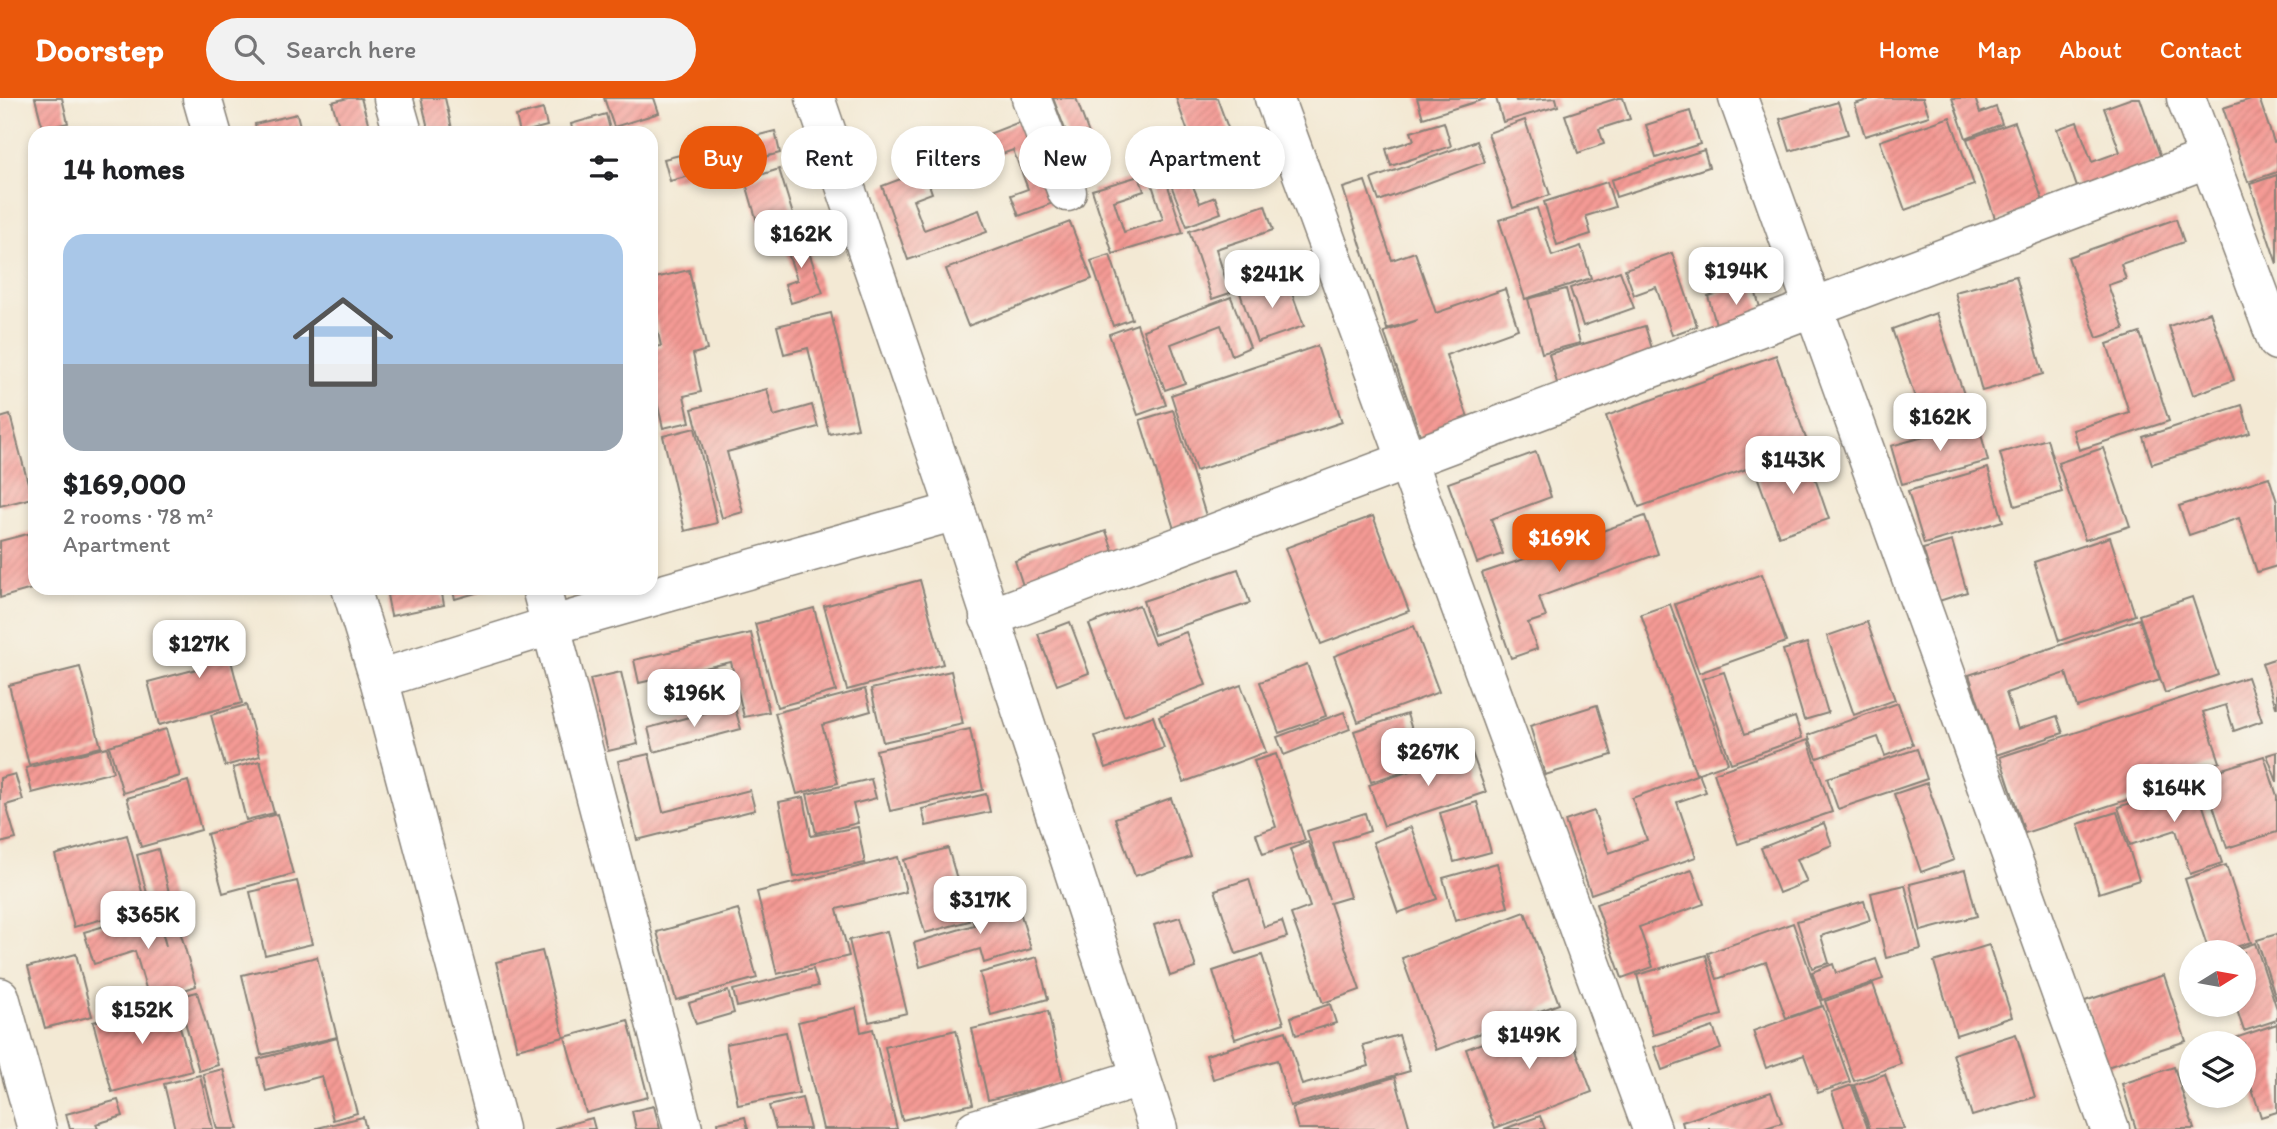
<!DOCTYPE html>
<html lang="en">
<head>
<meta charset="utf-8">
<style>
  :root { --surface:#fff; --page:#f2f2f2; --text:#202124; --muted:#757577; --line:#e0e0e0; --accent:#ea580c }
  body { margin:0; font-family:Itim,sans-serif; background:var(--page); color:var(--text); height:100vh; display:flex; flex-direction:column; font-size:26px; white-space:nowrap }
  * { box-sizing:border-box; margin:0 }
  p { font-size:23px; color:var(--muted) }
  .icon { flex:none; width:38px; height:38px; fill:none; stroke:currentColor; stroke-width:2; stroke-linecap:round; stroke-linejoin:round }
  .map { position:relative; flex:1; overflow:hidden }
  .side { position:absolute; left:28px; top:28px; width:630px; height:469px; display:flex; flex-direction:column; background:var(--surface); border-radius:21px; box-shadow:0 4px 10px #0003 }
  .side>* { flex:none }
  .guide { position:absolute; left:679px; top:28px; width:665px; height:63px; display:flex; gap:14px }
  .needle { width:46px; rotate:79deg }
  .tools { position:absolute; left:2179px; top:842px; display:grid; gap:14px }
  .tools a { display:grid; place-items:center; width:77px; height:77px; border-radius:50%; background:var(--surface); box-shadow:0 4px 10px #0003; font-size:35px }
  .price { position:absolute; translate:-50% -60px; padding:0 16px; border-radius:14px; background:#fff; color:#222; font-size:23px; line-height:46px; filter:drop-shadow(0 2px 4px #0008) }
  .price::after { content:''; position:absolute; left:50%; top:42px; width:21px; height:16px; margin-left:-10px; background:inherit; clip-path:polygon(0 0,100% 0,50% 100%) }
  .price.on { background:var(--accent); color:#fff }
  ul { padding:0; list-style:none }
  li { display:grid; align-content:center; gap:14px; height:371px; padding:0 35px }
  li+li { border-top:2px solid var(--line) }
  li span { display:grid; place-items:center; height:217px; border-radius:21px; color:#555 }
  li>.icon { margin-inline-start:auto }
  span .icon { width:126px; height:126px; fill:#fffc; stroke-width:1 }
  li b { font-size:30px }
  h2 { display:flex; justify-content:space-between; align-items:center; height:84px; padding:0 35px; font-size:30px }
  .tag { padding:0 24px; border-radius:32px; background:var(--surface); box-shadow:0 4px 10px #0003; font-size:24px; line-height:63px }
  .tag.on { background:var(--accent); color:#fff }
  header { display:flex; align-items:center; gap:42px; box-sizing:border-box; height:98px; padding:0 35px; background:var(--accent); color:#fff }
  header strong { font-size:33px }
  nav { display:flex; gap:38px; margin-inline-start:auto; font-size:24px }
  .search { width:490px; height:63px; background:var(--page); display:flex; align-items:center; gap:18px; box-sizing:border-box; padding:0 24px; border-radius:38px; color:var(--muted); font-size:26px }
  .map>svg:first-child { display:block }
  .building { fill:url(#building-hatch) }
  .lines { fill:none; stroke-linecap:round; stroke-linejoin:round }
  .street-casing { stroke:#888278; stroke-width:41 }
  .secondary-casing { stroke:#888278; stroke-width:41 }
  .primary-casing { stroke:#888278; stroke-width:41 }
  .street { stroke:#fff; stroke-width:38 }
  .secondary { stroke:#fff; stroke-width:38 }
  .primary { stroke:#fff; stroke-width:38 }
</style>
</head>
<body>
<header>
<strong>Doorstep</strong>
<div class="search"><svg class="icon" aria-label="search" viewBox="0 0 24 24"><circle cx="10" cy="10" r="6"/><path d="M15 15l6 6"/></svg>Search here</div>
<nav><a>Home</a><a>Map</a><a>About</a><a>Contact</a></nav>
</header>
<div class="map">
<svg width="2277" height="1031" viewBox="0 0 2277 1031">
  <defs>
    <pattern id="building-hatch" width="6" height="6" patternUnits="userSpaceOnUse" patternTransform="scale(1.75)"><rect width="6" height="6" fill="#f49a94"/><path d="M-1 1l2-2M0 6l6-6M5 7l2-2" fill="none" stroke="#d1847f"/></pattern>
  </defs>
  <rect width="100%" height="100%" fill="#f7f3e8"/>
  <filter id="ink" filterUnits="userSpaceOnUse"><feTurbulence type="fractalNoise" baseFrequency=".0143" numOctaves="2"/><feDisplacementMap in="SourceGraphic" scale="14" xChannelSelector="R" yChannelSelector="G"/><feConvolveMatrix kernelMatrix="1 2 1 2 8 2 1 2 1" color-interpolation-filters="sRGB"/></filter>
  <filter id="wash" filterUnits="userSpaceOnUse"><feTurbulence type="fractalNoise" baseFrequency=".00686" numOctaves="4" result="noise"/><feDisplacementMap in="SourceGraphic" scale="28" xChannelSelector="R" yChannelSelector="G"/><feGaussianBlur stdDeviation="1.57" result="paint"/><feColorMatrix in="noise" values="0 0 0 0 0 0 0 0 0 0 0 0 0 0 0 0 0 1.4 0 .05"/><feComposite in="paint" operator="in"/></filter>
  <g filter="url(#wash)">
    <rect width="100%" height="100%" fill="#f3e9d4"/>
    <g id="blocks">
      <g class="building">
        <polygon points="35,0 62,0 68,25 43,31"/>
        <polygon points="348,0 361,0 371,35 341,35 332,4"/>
        <polygon points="421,0 445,0 453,35 429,35"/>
        <polygon points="604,0 654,0 659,15 614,29"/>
        <polygon points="1053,0 1076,0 1097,58 1078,65"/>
        <polygon points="1176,0 1217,0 1232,41 1195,54"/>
        <polygon points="1417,0 1485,0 1485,1 1423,20"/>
        <polygon points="1496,0 1515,0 1516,3 1556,0 1558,8 1503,24"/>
        <polygon points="1618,0 1623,0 1630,21 1599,31 1604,46 1578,55 1565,17"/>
        <polygon points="1874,0 1923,0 1929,18 1865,38 1855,6"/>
        <polygon points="1952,0 1975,0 1980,15 1996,9 2002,26 1966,40"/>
        <polygon points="2132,0 2140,0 2162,63 2078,92 2057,31 2077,24 2092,64 2120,54 2104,10"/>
        <polygon points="2254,0 2259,0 2274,44 2277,43 2277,74 2248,84 2223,10"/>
        <polygon points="1838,4 1848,36 1790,53 1780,21"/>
        <polygon points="543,11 547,28 520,35 516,18"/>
        <polygon points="1690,13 1700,46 1656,60 1646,27"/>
        <polygon points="297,16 301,32 257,35 255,26"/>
        <polygon points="606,16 611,35 573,35 571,26"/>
        <polygon points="1950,19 1974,87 1905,112 1880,43"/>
        <polygon points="1525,22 1550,97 1513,110 1488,35"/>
        <polygon points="1022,23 1053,105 1019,118 1011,97 1028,91 1013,52 994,59 986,37"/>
        <polygon points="1444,24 1451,48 1391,68 1386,51 1414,42 1411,34"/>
        <polygon points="2015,24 2044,106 1996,123 1967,41"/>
        <polygon points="775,33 780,55 670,83 664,61"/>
        <polygon points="1477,43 1485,64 1379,103 1371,81"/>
        <polygon points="1704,52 1709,69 1616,99 1611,82"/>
        <polygon points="1193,57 1198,70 1187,74 1200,105 1215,99 1221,115 1187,128 1164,69"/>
        <polygon points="1162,69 1183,135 1113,156 1092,92 1139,78 1144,93 1114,103 1124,134 1163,121 1148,74"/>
        <polygon points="779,71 795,123 760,134 745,82"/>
        <polygon points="924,72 932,95 913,102 924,132 979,112 987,134 908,162 882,88"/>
        <polygon points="2277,77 2277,166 2250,86"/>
        <polygon points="1365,83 1392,162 1415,154 1436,215 1505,191 1518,231 1446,257 1470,325 1422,342 1384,234 1418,222 1387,231 1343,90"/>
        <polygon points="1607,84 1615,109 1586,118 1591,136 1557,147 1544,104"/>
        <polygon points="1265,107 1273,132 1216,151 1230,195 1212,201 1189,133"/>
        <polygon points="1537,110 1552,158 1581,148 1591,180 1525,201 1499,122"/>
        <polygon points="2176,121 2184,144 2121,166 2126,181 2108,187 2124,231 2097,240 2068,159"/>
        <polygon points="1070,124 1092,181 968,228 946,171"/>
        <polygon points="802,134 823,195 791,205 785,186 797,182 783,140"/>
        <polygon points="1672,155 1697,228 1672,237 1656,189 1634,197 1625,171"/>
        <polygon points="1110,157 1132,221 1113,228 1091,163"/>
        <polygon points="689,172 707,252 693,256 701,294 684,298 690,324 663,330 651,277 651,250 661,248 651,204 651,181"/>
        <polygon points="1620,173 1634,210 1583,228 1570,190"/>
        <polygon points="2016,178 2043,276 1982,293 1955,194"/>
        <polygon points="1286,179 1304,228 1257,244 1240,195"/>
        <polygon points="1753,185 1763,220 1718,233 1708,198"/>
        <polygon points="1566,191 1580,245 1542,255 1528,201"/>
        <polygon points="1231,199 1250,249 1232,257 1221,227 1171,246 1185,285 1165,292 1143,232"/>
        <polygon points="2210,214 2234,282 2193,297 2169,228"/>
        <polygon points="831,215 858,330 829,336 808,250 784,256 777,228"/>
        <polygon points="1936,215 1967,305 1922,320 1892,231"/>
        <polygon points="1137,226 1166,307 1138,317 1109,236"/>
        <polygon points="1645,228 1654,257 1557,285 1549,256"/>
        <polygon points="2140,235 2169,323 2079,352 2073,332 2129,314 2107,246"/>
        <polygon points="1317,248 1342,324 1196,373 1171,297"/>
        <polygon points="1776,257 1809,349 1639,409 1606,318"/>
        <polygon points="767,291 774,318 812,307 818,329 727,354 743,414 722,420 692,311"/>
        <polygon points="2242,307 2250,335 2152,366 2143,339"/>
        <polygon points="1173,312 1207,421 1174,431 1140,322"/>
        <polygon points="10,317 32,400 0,408 0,320"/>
        <polygon points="1978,324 1988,363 1902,386 1891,348"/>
        <polygon points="695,330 717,425 685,433 663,338"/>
        <polygon points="2047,341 2062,394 2015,408 2000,355"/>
        <polygon points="2103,350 2130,428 2085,442 2058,365"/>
        <polygon points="1536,354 1551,399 1491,421 1503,456 1477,465 1448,385"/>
        <polygon points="1807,357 1829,421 1779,438 1756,375"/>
        <polygon points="1988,370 2003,423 1924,446 1908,393"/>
        <polygon points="2269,379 2277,404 2277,468 2257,474 2239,420 2189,437 2179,408"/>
        <polygon points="1373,418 1409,513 1321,546 1285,450"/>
        <polygon points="1645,418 1658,456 1539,499 1546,519 1528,525 1537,551 1511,560 1482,475 1533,458 1528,445 1564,432 1568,445"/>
        <polygon points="1106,433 1116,461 1024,491 1015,463"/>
        <polygon points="35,434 35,490 0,500 0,443"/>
        <polygon points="2110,439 2135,517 2059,543 2034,464"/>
        <polygon points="1952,443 1967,494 1939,503 1923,451"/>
        <polygon points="1238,471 1250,505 1154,537 1143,503"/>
        <polygon points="1762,476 1786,544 1699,575 1675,506"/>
        <polygon points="920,482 943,566 847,592 824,508"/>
        <polygon points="419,490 441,490 444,507 391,518 387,497"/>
        <polygon points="452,490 490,490 490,491 455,501"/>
        <polygon points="2192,499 2218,577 2165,595 2139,517"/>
        <polygon points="1670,506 1728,665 1696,676 1641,516"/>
        <polygon points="1139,507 1154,546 1186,534 1206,587 1124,618 1089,526"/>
        <polygon points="814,510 836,593 777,609 755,526"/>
        <polygon points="2139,521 2160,582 2077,609 2066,575 2006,595 2018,631 2057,618 2063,635 1996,657 1969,577"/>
        <polygon points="221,524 242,605 159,627 148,584 197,571 187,532"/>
        <polygon points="1070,524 1089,575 1057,587 1038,536"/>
        <polygon points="1867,524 1895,602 1854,617 1827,538"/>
        <polygon points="1414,528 1439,594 1358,624 1334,558"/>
        <polygon points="751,535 769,614 744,619 731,564 639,585 634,562"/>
        <polygon points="1807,545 1828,615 1804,622 1783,552"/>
        <polygon points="2277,560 2277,609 2276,609 2262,565"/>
        <polygon points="1307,566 1326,618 1279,635 1260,584"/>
        <polygon points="80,569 101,649 29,667 9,587"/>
        <polygon points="951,573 963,626 883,644 871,591"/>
        <polygon points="621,574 638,646 608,653 590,581"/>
        <polygon points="1724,574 1745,636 1795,619 1802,640 1731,665 1702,581"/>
        <polygon points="2247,579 2262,623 2234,633 2226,607 2203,614 2220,664 2192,673 2194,680 2025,735 2000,659"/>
        <polygon points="1241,587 1266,654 1184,684 1159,618"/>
        <polygon points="865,591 871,613 822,627 838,685 797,696 775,615"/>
        <polygon points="1898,605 1913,647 1885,658 1878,639 1817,660 1808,637"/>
        <polygon points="246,607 260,658 225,668 211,617"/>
        <polygon points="734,607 741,631 654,654 648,630"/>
        <polygon points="1597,607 1612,657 1545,677 1530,628"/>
        <polygon points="1344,614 1350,631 1284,657 1277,639"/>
        <polygon points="1407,616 1423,667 1371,684 1354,633"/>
        <polygon points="1153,618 1164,650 1106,670 1095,638"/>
        <polygon points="166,631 180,678 123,695 109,648"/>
        <polygon points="970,631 983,692 890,713 876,652"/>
        <polygon points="1808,642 1832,714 1738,746 1714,675"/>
        <polygon points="107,649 113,674 32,695 26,670"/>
        <polygon points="1917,651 1927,681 1838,711 1827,680"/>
        <polygon points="1471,652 1486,694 1384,728 1369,687"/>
        <polygon points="2277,654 2277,684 2267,657"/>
        <polygon points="649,656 663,714 750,692 755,712 637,742 618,663"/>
        <polygon points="1276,656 1305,742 1263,756 1256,736 1276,729 1254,663"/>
        <polygon points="2264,658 2277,698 2277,734 2227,750 2203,677"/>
        <polygon points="260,663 274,715 246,722 233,670"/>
        <polygon points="15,676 23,702 6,707 16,741 0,745 0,680"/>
        <polygon points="1699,676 1706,694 1677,704 1696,759 1591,796 1565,723 1594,713 1609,755 1647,742 1632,700"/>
        <polygon points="871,681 876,700 853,706 858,725 816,735 807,696"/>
        <polygon points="188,683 201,732 141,749 127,700"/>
        <polygon points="2195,684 2222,765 2190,776 2176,732 2130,747 2118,709"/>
        <polygon points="1927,685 1954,762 1921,774 1894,696"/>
        <polygon points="986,696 990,714 926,728 922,711"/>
        <polygon points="804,699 811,738 858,729 865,765 794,779 779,704"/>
        <polygon points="1171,700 1191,759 1135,778 1115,720"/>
        <polygon points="1477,704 1491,754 1454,764 1440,715"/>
        <polygon points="2117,714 2139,782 2099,795 2078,726"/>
        <polygon points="1365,715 1370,733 1333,745 1350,799 1330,805 1360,892 1323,905 1291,816 1310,809 1290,751 1308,744 1329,801 1307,733"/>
        <polygon points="277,716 293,776 223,795 207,736"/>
        <polygon points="1824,725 1832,747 1797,761 1807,784 1779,795 1761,750"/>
        <polygon points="1411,729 1437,801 1398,815 1373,744"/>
        <polygon points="127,737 146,809 74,829 55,757"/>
        <polygon points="948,750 969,823 925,835 904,762"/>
        <polygon points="158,751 172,806 151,811 137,757"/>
        <polygon points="898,759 906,794 837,811 849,858 777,876 757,794"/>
        <polygon points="1497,765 1508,809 1455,823 1443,780"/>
        <polygon points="2226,767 2251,844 2221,854 2209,854 2185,781"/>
        <polygon points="1692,772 1704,806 1639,829 1653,869 1622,880 1596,806"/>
        <polygon points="1965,772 1977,818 1921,833 1910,786"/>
        <polygon points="1249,781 1264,829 1282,823 1287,839 1236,856 1215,792"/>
        <polygon points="297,783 312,846 265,857 250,794"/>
        <polygon points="1905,787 1921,851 1886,860 1871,795"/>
        <polygon points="1016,800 1031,851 984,865 980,851 920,869 914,845 974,827 970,814"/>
        <polygon points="1864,803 1870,822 1821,838 1829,865 1812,870 1797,823"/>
        <polygon points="173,809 196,888 150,904 135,853 94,866 84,834 156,813 166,848 157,813"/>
        <polygon points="738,811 757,880 676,902 657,834"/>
        <polygon points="1525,814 1559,906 1436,952 1402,860"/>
        <polygon points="1180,819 1196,870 1170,878 1154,827"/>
        <polygon points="1793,825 1822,908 1786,920 1766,864 1717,881 1708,855"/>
        <polygon points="887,833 907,915 869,924 849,842"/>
        <polygon points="2277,836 2277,901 2276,901 2257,842"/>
        <polygon points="2255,845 2277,911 2277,922 2244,933 2235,906 2244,906 2244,854 2229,854"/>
        <polygon points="1989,847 2012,919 1956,937 1934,864"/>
        <polygon points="542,853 564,939 517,951 496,864"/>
        <polygon points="76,856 92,918 45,930 28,869"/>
        <polygon points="1262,857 1284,925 1235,941 1213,873"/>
        <polygon points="1706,857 1722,917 1653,937 1637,877"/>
        <polygon points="317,859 337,939 261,957 242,877"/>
        <polygon points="1037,859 1048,901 991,917 980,875"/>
        <polygon points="1876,861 1883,881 1822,902 1812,874 1833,866 1836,875"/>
        <polygon points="813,871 818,888 737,909 733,892"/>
        <polygon points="2164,877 2186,943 2107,969 2085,903"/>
        <polygon points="1873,886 1901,966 1854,983 1825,903"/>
        <polygon points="728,893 734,915 696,926 689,905"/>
        <polygon points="197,894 218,967 199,973 178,899"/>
        <polygon points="173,903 192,973 112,994 93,924"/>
        <polygon points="1330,906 1336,925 1296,937 1291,919"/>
        <polygon points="1823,908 1850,984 1818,995 1804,957 1766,970 1753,933"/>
        <polygon points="856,910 861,934 873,931 897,1031 823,1031 798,924"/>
        <polygon points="1048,913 1063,984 988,1002 972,931"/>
        <polygon points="1562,915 1592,994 1495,1030 1466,951"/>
        <polygon points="628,922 648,999 586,1015 565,939"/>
        <polygon points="2277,926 2277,1014 2261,1019 2244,966 2244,945 2237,945 2235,940"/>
        <polygon points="1713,929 1721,951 1662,972 1654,949"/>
        <polygon points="956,932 973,1006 902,1022 885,949"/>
        <polygon points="1286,933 1302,987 1369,968 1363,947 1399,937 1410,973 1290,1008 1277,962 1213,981 1206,957"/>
        <polygon points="786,934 799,995 738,1007 726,946"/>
        <polygon points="2016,936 2035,999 1972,1018 1953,956"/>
        <polygon points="337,940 357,1015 333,1022 322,978 266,993 258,961"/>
        <polygon points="2174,969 2194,1031 2136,1031 2122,986"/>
        <polygon points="223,971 238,1031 217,1031 203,976"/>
        <polygon points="1885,976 1904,1031 1870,1031 1854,987"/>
        <polygon points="200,977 213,1031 175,1031 164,986"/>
        <polygon points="1395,979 1410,1031 1298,1031 1292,1010"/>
        <polygon points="1852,987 1868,1031 1845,1031 1832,994"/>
        <polygon points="1771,994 1782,1025 1762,1031 1684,1031 1682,1024"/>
        <polygon points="802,1000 810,1031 776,1031 769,1008"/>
        <polygon points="118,1002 123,1018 96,1026 98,1031 70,1031 66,1016"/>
        <polygon points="654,1008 660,1031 636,1031 632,1013"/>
        <polygon points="1540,1018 1545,1031 1504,1031"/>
        <polygon points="363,1019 366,1031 317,1031 317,1030"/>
        <polygon points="745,1019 748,1031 719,1031 718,1025"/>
        <polygon points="592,1020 595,1031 555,1031 555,1030"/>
      </g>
    </g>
  </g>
  <g filter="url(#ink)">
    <use href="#blocks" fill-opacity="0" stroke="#888278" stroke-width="2"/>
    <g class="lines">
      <g class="street-casing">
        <g id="street">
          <polyline points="393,0 403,35"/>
          <polyline points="1031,0 1067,94"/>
          <polyline points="1274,0 1652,1031"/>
          <polyline points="1738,0 2110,1031"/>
          <polyline points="2186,0 2277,243"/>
          <polyline points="541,490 683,1031"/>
          <polyline points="989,520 2209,60"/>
          <polyline points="379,581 553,527 956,413"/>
          <polyline points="0,899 37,1031"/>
          <polyline points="975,1031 1140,980"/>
        </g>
      </g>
      <g class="secondary-casing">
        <polyline id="secondary" points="815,0 956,413 1158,1031"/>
      </g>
      <g class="primary-casing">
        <g id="primary">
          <polyline points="202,0 212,35"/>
          <polyline points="351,490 379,581 499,1031"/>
        </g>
      </g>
      <use href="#street" class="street"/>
      <use href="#secondary" class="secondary"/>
      <use href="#primary" class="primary"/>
    </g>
  </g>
</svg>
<div class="tools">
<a><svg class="needle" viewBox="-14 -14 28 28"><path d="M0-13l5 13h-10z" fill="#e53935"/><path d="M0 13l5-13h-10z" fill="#757577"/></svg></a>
<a><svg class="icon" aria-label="layers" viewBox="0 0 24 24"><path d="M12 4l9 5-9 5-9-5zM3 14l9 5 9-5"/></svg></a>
</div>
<b class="price" style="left:801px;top:172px">$162K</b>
<b class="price" style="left:1736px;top:209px">$194K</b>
<b class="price" style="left:1272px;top:212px">$241K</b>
<b class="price" style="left:1940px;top:355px">$162K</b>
<b class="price" style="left:1793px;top:398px">$143K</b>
<b class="price on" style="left:1559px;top:476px">$169K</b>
<b class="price" style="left:199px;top:582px">$127K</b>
<b class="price" style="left:694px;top:631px">$196K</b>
<b class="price" style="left:1428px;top:690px">$267K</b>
<b class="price" style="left:2174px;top:726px">$164K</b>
<b class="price" style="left:980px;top:838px">$317K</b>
<b class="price" style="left:148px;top:853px">$365K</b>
<b class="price" style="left:142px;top:948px">$152K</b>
<b class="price" style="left:1529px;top:973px">$149K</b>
<div class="guide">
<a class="tag on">Buy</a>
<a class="tag">Rent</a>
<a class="tag">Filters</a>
<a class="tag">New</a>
<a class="tag">Apartment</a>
</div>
<section class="side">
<h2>14 homes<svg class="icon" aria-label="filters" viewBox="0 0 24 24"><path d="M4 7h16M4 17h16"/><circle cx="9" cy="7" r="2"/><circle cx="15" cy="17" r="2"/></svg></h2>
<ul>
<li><span style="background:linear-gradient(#a9c7e8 60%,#9aa5b1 0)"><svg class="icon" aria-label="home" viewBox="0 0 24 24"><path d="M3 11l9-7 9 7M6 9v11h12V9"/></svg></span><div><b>$169,000</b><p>2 rooms · 78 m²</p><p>Apartment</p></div></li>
</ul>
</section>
</div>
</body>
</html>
